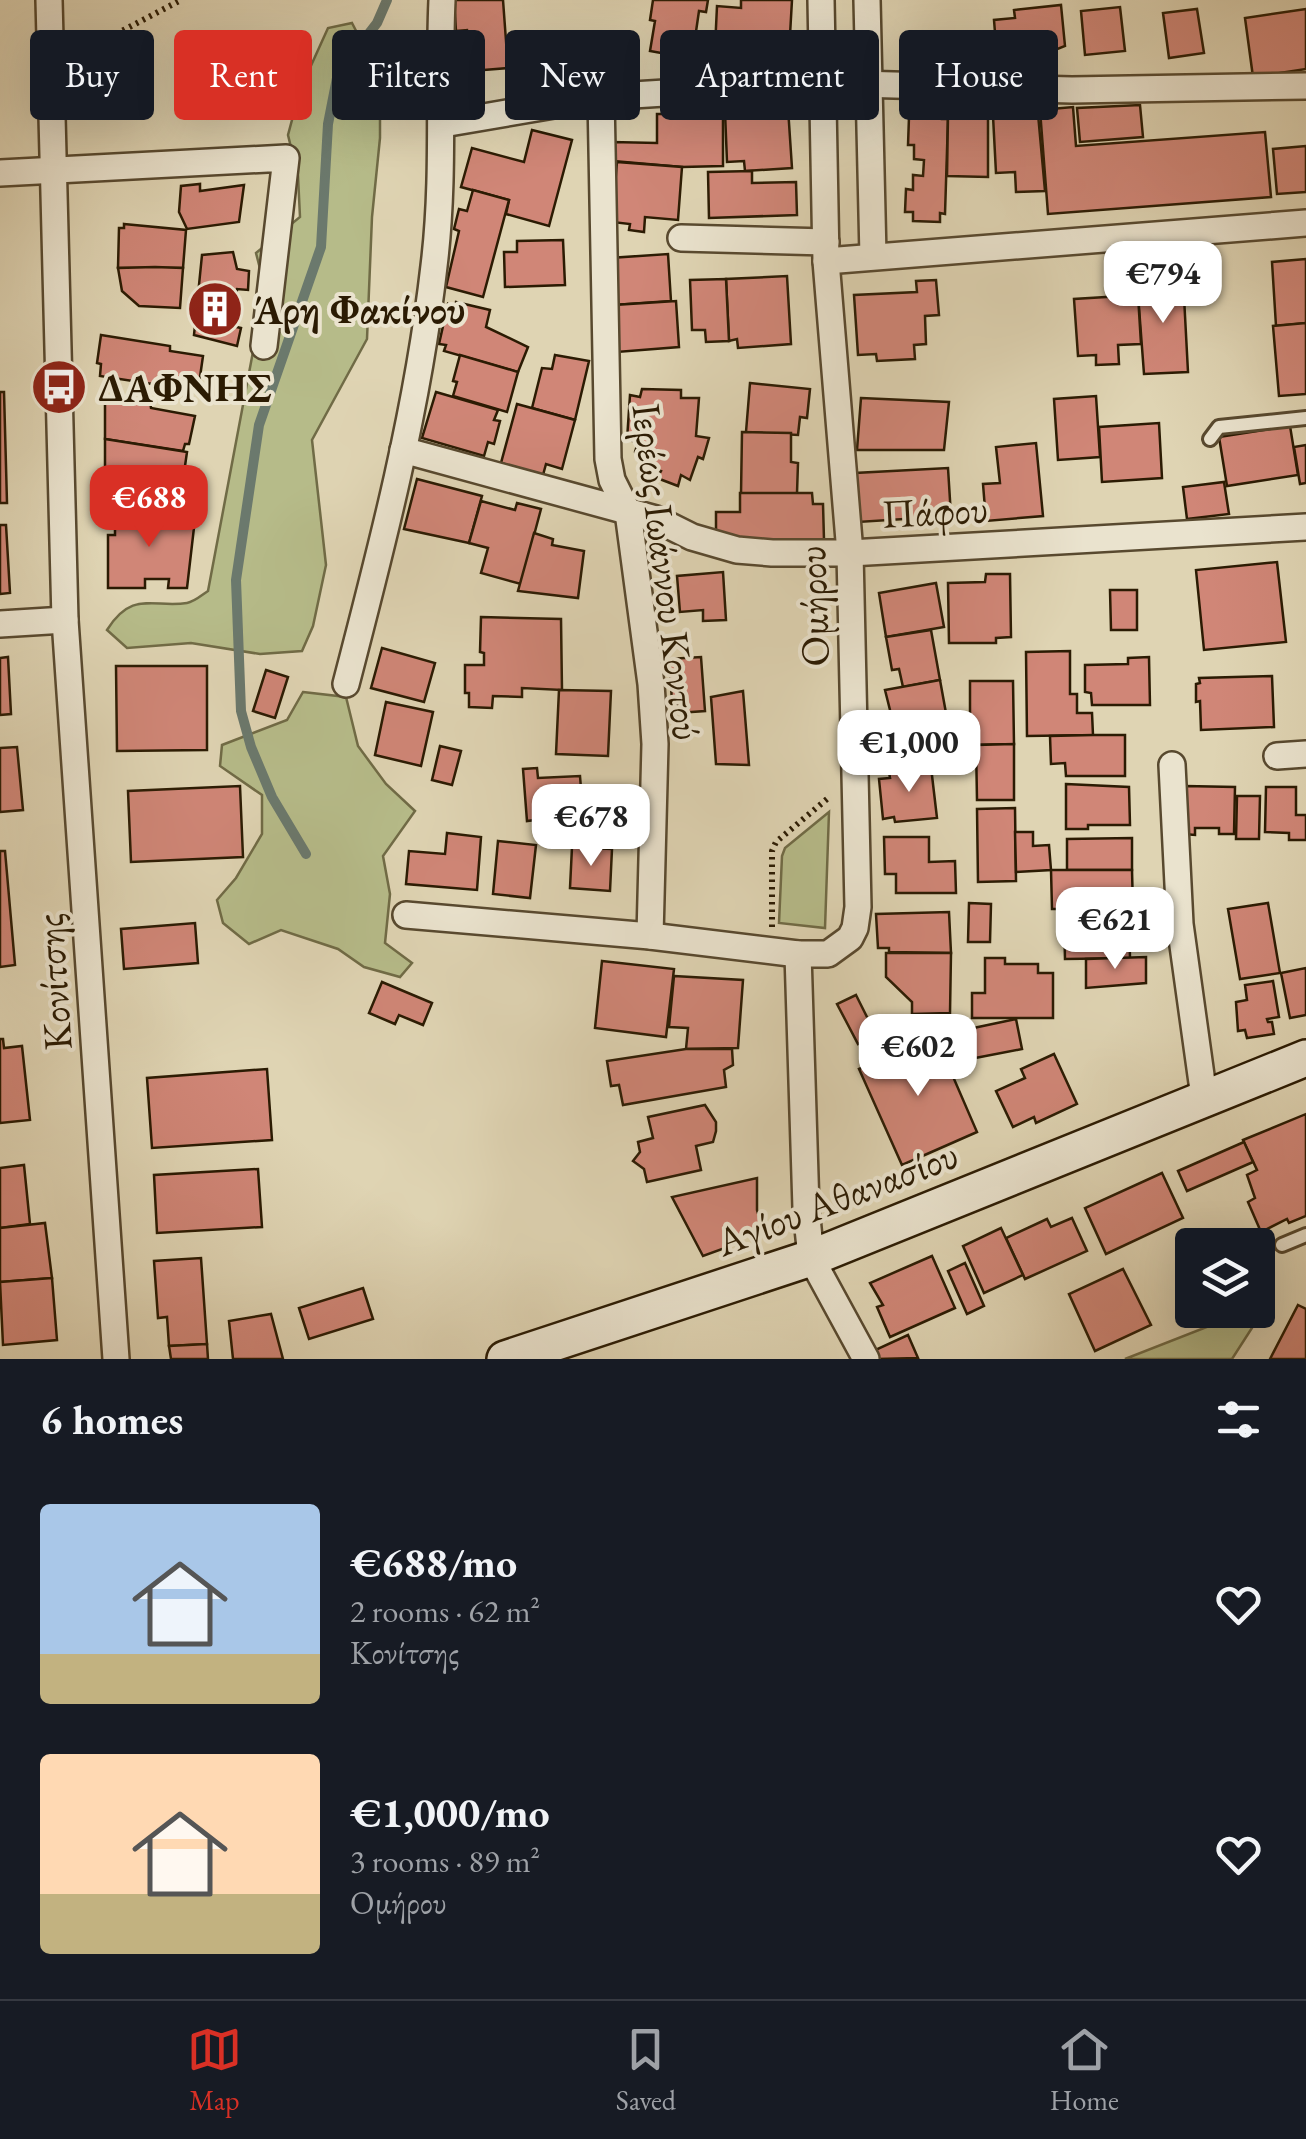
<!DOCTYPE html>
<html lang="en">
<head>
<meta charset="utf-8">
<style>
  :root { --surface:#171b24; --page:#20242c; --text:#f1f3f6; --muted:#9ea1a6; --line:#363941; --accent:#d93025 }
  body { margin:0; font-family:"EB Garamond",serif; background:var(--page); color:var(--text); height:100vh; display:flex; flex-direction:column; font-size:38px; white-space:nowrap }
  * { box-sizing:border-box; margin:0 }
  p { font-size:32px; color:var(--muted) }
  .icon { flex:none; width:55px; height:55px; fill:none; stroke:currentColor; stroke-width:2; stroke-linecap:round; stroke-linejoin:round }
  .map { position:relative; height:1359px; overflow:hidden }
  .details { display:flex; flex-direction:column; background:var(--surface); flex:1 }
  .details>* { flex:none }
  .banner { position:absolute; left:30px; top:30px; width:1248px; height:90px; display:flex; gap:20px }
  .controls { position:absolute; left:1175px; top:1228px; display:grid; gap:20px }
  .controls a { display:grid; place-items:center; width:100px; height:100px; border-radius:10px; background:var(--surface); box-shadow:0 10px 40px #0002; font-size:50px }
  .price { position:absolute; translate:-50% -85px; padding:0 22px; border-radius:20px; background:#fff; color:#222; font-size:32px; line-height:65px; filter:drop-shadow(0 2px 5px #0008) }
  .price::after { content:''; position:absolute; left:50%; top:60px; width:30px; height:22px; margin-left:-15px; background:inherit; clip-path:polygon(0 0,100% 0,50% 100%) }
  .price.active { background:var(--accent); color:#fff }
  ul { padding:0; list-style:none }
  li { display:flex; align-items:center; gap:30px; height:250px; padding:0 40px }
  li span { display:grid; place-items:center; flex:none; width:280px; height:200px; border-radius:10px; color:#555 }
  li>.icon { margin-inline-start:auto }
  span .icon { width:120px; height:120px; fill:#fffc; stroke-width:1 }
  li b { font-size:42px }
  h2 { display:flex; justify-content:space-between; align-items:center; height:120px; padding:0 40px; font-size:42px }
  .tag { padding:0 35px; border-radius:10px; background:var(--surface); box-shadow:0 10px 40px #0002; font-size:35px; line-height:90px }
  .tag.active { background:var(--accent); color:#fff }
  .tab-bar { display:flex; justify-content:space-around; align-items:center; height:140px; border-top:2px solid var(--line); background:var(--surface); font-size:28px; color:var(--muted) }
  .tab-bar a { display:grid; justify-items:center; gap:5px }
  .tab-bar .active { color:var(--accent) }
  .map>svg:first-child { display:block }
  .green { fill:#b6bb89; stroke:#706b46; stroke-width:2.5 }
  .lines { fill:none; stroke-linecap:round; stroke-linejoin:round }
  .stream { stroke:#6b796d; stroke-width:10 }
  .building { fill:#d08677; stroke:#2b1b03; stroke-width:2.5 }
  .lane-casing { stroke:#58492f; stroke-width:18 }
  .street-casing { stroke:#58492f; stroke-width:30 }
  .secondary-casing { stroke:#2b1b03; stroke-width:40 }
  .path { stroke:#2b1b03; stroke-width:6; stroke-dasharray:2.5 5; stroke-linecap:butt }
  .lane { stroke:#eae3ce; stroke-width:12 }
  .street { stroke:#eae3ce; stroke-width:25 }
  .secondary { stroke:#eae3ce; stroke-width:35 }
  .labels { text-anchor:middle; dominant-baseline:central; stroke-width:8; stroke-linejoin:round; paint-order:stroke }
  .poi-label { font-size:40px; font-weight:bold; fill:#2b1b03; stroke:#eae3ce; text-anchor:start }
  .street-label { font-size:40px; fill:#2b1b03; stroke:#eae3ce }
</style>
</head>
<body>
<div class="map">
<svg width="1306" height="1359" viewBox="0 0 1306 1359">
  <rect width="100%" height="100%" fill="#dfd4b3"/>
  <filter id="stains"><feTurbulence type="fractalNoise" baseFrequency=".002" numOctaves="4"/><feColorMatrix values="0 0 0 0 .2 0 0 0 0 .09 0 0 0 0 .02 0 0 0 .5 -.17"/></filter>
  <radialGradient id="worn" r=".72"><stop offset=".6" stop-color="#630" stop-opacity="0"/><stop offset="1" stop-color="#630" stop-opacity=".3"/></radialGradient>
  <g class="green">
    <path d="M352,23l28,54v61l-8,79 -5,122 -55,101 14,125 -13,61 -11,25 -42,3 -69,-11 -64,5 -20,-18c25,-40 46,-22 80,-27 7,-1 15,-8 21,-12l57,-303 -9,-35 44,-36 -2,-41 -10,-41 12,-45 28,-62z"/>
    <polygon points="303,692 346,697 358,746 386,784 415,811 383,856 390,894 385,943 412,963 400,977 364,967 338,949 281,930 249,944 223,923 217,900 236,878 262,834 262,795 220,766 222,745 287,720"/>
    <polygon points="829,812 825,928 779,923 782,856 785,848"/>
    <polygon points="1268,1303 1232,1359 1125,1359 1250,1310 1258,1310"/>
  </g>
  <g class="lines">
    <polyline class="stream" points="306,854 272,797 251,747 241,711 236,580 259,425 321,247 328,124 338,73 377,23 387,0"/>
  </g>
  <g class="building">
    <polygon points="454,0 503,0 508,68 459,72 457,40 468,39 467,30 456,31"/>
    <polygon points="653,0 708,0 706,12 699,11 693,52 678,50 678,56 650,51 655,21 650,20"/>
    <polygon points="741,0 792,0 790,35 756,33 756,50 715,48 717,6 741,8"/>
    <polygon points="1061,5 1065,46 1055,50 1043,48 1043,40 1030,41 1031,50 1017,55 1004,53 1003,44 996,45 994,20 1015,18 1014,10"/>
    <polygon points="1120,7 1125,51 1085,55 1081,11"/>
    <polygon points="1197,9 1204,53 1169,58 1163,13"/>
    <polygon points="1306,9 1306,69 1253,77 1245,18"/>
    <polygon points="1140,105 1143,137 1080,142 1077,108"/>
    <polygon points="1073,107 1076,146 1265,132 1271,197 1048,214 1040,110"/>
    <polygon points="788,108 792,168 745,171 744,161 727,162 725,112"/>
    <polygon points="916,112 942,113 942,119 948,119 945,214 940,213 940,222 913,221 913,212 905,212 906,189 913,190 913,175 923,176 924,160 914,159 914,145 908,145 909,117 916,118"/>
    <polygon points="657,114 723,114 723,166 682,167 613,161 612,142 657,143"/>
    <polygon points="1038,114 1045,191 1016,192 1015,172 996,173 993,116"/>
    <polygon points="948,115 988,116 988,177 947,176"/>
    <polygon points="532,130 572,140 549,226 506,214 509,200 461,187 472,148 524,162"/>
    <polygon points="1306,146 1306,192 1277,194 1273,149"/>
    <polygon points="617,162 682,167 678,220 645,217 644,232 629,230 630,224 612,222"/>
    <polygon points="752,171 752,183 796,182 797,215 709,218 708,172"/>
    <polygon points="200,184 200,191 244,185 239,222 187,229 179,212 181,186"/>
    <polygon points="473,190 509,200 483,297 446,287 459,231 454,229 459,209 467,211"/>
    <polygon points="124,224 186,230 183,268 118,268 119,228 124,228"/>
    <polygon points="563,240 565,285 505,287 504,252 517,252 517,241"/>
    <polygon points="233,252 237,269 249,271 248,290 237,289 232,326 241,328 237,346 194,335 202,255"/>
    <polygon points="668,254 671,301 614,305 610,258"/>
    <polygon points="1306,259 1306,323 1276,326 1272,262"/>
    <polygon points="155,267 183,268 180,308 139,306 122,291 118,268"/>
    <polygon points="787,276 791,344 738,348 737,339 729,341 726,279"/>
    <polygon points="1183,278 1188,372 1144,374 1137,281"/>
    <polygon points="726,279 729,341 706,342 705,330 692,330 690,280"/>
    <polygon points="936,280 939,315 925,316 926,344 914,345 915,359 877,361 876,354 858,355 854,295 917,292 916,281"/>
    <polygon points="1138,295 1141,344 1118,345 1119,364 1096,365 1096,355 1078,356 1074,299"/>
    <polygon points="676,301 679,347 617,352 614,305"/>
    <polygon points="456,302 490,310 486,327 528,347 518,372 444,351 446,345 439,344 448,304 455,308"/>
    <polygon points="1306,323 1306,394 1279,396 1273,326"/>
    <polygon points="101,335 170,346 170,351 203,356 198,391 100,376 101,364 97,363"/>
    <polygon points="460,355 518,372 507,412 453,396 457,382 453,381"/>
    <polygon points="555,355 589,361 575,420 532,408 542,368 552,369"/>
    <polygon points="750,383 810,389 807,418 800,417 798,435 746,432"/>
    <polygon points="642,389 681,390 681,398 699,398 696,436 709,438 703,459 698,457 690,480 681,475 678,486 657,478 661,471 638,461 635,452 638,442 627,440 630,395 640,397"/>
    <polygon points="0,392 4,392 7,503 0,503"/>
    <polygon points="436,392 498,410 494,420 500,421 494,444 488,442 484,456 422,438"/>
    <polygon points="105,396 150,401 151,408 195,416 189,444 185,444 183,451 105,439"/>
    <polygon points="1096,396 1100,457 1058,460 1054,399"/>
    <polygon points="861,398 949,402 944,450 857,450"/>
    <polygon points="517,404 575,420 562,469 546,464 543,475 501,463"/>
    <polygon points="1159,423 1162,478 1102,482 1099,427"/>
    <polygon points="1290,426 1298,475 1227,486 1219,437"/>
    <polygon points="742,432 791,433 791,462 798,463 797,493 741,494"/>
    <polygon points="105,439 187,452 182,487 164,487 164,482 143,481 143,487 105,484"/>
    <polygon points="1036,443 1043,516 986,521 983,484 1000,483 996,447"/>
    <polygon points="1306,445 1306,483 1300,484 1294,447"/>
    <polygon points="948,468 951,516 858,522 855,473"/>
    <polygon points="417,479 482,496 469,543 404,529"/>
    <polygon points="1224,482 1229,514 1187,519 1183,487"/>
    <polygon points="740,493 812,493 813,504 823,504 824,540 716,541 716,512 740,512"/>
    <polygon points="481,501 515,510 517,503 541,509 521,584 481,573 488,548 469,543"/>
    <polygon points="115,511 168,511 168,518 195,519 187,588 168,588 169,579 145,579 145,588 108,588 108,535 115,535"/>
    <polygon points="0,525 6,525 10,593 0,594"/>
    <polygon points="534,533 553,539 552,545 584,551 578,598 518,591"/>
    <polygon points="1277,562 1286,642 1204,650 1196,570"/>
    <polygon points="723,572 726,620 703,621 703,610 680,612 677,576"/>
    <polygon points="986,574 1010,574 1011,637 996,638 996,643 949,643 948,583 985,582"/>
    <polygon points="936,583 944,627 886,637 879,593"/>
    <polygon points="1110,590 1137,590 1137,630 1111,630"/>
    <polygon points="481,617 561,619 562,690 522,688 522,697 493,696 492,708 469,707 469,693 465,693 465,665 484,665 484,653 480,652"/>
    <polygon points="931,630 940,680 903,687 899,669 892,670 886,637"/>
    <polygon points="382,648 435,663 424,702 371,688"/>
    <polygon points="1070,651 1070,694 1077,694 1077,713 1092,713 1093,735 1027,736 1026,652"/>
    <polygon points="8,657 11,714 0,715 0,658"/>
    <polygon points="701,657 705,711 678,713 677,701 672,701 669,659"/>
    <polygon points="1149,657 1150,705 1092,705 1091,693 1085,692 1085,665 1128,664 1128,658"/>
    <polygon points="116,666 207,666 207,750 117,751"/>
    <polygon points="266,670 288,677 275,718 253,711"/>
    <polygon points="1272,676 1274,727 1201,730 1200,701 1196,702 1196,684 1200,683 1199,678"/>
    <polygon points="940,680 946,713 916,719 920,742 899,746 885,690"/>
    <polygon points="970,681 1013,681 1014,744 970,745"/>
    <polygon points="559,690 611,691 608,756 556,754"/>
    <polygon points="743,691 749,765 716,764 711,697"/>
    <polygon points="386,702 433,712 421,766 375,755"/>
    <polygon points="1093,735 1125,735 1125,776 1066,776 1065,763 1051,764 1050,736"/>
    <polygon points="1014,744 1014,800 977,800 976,745"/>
    <polygon points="440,746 461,751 452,785 432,780"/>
    <polygon points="17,747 23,810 0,812 0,748"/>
    <polygon points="931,767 937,818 895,822 894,817 883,819 879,779 890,778 889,772"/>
    <polygon points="537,768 538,778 580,776 583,814 527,821 523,769"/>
    <polygon points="1066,784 1129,787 1130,825 1088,825 1088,829 1066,829"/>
    <polygon points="240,786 243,857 131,862 128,791"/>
    <polygon points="1185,786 1235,787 1234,834 1219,834 1219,828 1195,828 1195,835 1184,834"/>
    <polygon points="1266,787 1296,787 1296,815 1306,815 1306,840 1289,840 1289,833 1265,832"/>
    <polygon points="1237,796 1260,796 1259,839 1236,839"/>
    <polygon points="1015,808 1016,881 978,882 977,809"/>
    <polygon points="1015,832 1033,832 1033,846 1049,845 1051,870 1016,872"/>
    <polygon points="447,833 481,837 477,890 406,884 409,851 445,854"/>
    <polygon points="884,837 929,837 929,862 955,861 956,893 896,893 896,874 885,874"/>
    <polygon points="1132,838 1132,870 1067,870 1067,839"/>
    <polygon points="498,841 536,845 530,898 493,894"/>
    <polygon points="572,847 612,849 610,891 570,888"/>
    <polygon points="0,851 5,851 15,965 0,967"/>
    <polygon points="1051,870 1132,870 1133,909 1052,909"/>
    <polygon points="969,903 991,904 990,942 968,942"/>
    <polygon points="1268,903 1280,973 1240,979 1228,909"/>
    <polygon points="949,912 951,953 889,952 889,948 878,948 876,914"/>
    <polygon points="1064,915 1129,915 1130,958 1065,959"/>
    <polygon points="195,923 198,963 124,969 121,929"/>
    <polygon points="886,953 951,953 950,1013 912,1014 912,1002 886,977"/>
    <polygon points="1146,957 1146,983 1086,988 1086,959"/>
    <polygon points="985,958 1005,958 1005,964 1038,964 1038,973 1053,973 1053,1018 972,1018 972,993 985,993"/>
    <polygon points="602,961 674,969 666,1037 595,1028"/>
    <polygon points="1306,968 1306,1015 1290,1018 1281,973"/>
    <polygon points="674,976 743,980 738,1048 686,1049 688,1028 669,1027"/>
    <polygon points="1273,981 1279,1017 1267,1019 1268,1022 1272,1022 1274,1034 1247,1038 1245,1030 1238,1031 1236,1002 1247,1000 1245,985"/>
    <polygon points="382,982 432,1003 423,1025 399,1015 395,1024 369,1013"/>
    <polygon points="856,995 876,1035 858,1044 837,1004"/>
    <polygon points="1016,1019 1022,1049 970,1059 964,1030"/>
    <polygon points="935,1035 977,1132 902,1165 859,1069 884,1058 885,1049 891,1041 901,1040 909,1047"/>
    <polygon points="0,1039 3,1039 4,1048 22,1046 30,1120 0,1123"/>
    <polygon points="686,1049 732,1049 733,1065 724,1070 726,1087 623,1105 619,1085 611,1086 607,1061"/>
    <polygon points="1054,1054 1077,1104 1036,1123 1034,1117 1013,1127 996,1091 1025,1078 1021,1069"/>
    <polygon points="267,1069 272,1140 152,1148 147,1078"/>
    <polygon points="705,1105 716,1122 716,1131 713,1142 696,1146 701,1170 647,1182 644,1169 633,1161 640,1152 638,1142 653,1138 648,1117"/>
    <polygon points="1306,1114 1306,1216 1289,1223 1287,1219 1261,1232 1248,1202 1255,1198 1247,1175 1257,1170 1243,1140"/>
    <polygon points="1244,1142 1253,1162 1187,1191 1178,1171"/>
    <polygon points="24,1165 30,1224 0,1228 0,1168"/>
    <polygon points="258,1169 262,1227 157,1233 154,1175"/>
    <polygon points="1162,1173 1183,1218 1106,1254 1085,1208"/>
    <polygon points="757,1178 757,1210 762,1227 724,1243 725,1248 703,1256 672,1197"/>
    <polygon points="1072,1218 1087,1251 1025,1279 1006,1238 1047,1219 1051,1227"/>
    <polygon points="45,1223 52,1278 0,1282 0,1228"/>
    <polygon points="1001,1228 1023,1275 984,1293 963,1246"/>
    <polygon points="932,1256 955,1308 890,1337 877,1307 883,1305 870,1283"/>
    <polygon points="201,1258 207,1344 169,1346 167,1317 158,1318 154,1261"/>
    <polygon points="965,1263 984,1306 967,1314 948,1271"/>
    <polygon points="1123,1269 1151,1325 1095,1351 1069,1294"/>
    <polygon points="52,1278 57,1340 3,1345 0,1282"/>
    <polygon points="363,1288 373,1319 309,1339 299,1308"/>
    <polygon points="1298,1305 1306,1309 1306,1359 1270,1359"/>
    <polygon points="271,1314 283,1359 233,1359 229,1321"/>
    <polygon points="908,1335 918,1358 877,1359 873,1351"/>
    <polygon points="207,1344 208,1359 171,1359 169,1346"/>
  </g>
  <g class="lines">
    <g class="lane-casing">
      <g id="lane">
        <polyline points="1210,439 1219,427 1306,418"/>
        <polyline points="1282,1245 1306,1235"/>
      </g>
    </g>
    <g class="street-casing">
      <g id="street">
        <polyline points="49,0 65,620 116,1359"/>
        <polyline points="867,0 873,256"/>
        <polyline points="601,97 608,459 612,480 628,512 651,684 655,744 650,936"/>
        <polyline points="443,124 601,97 823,83 1072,90 1306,86"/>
        <polyline points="0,173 286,158 264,346"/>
        <polyline points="681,238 826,242"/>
        <polyline points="826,261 1306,223"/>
        <polyline points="403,450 656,519 692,537 737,550 772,553 850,553 1306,527"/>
        <polyline points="0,624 65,620"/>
        <path d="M346,684c36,-138 72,-276 88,-418 11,-89 4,-177 8,-266"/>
        <polyline points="1277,756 1306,754"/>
        <polyline points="1172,765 1180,924 1204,1097"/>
        <polyline points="406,915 650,936 798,954 828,954 850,938 855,928 858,907 850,553 826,261 821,0"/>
        <polyline points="798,954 806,1208 811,1258 866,1359"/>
      </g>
    </g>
    <g class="secondary-casing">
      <polyline id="secondary" points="505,1359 811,1258 1306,1058"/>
    </g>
    <g class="path">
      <polyline points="74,48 95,45 181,0"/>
      <polyline points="772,927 772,851 776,842 827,799"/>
    </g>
    <use href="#lane" class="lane"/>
    <use href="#street" class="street"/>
    <use href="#secondary" class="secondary"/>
  </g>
  <defs>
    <g id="building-disc" transform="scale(2.875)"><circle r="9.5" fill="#8f2418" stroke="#eae3ce"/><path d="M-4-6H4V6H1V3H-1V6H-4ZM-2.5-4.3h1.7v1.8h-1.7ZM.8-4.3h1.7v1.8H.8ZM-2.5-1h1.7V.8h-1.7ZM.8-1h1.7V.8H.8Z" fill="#fff"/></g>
    <g id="bus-disc" transform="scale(2.875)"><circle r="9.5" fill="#8f2418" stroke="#eae3ce"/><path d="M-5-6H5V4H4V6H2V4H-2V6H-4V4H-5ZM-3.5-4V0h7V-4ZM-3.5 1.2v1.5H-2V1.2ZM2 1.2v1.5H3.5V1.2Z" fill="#fff"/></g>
  </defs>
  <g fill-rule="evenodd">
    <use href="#building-disc" x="215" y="309"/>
    <use href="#bus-disc" x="59" y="387"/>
  </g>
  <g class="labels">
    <g class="poi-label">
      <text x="254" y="309">Άρη Φακίνου</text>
      <text x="98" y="387">ΔΑΦΝΗΣ</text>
    </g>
    <g class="street-label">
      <text transform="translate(935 511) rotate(-3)">Πάφου</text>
      <text transform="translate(667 572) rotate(83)">Ιερέως Ιωάννου Κοντού</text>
      <text transform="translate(813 606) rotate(-92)">Ομήρου</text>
      <text transform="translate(53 982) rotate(-94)">Κονίτσης</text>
      <text transform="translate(837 1198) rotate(-21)">Αγίου Αθανασίου</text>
    </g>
  </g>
  <rect width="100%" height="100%" filter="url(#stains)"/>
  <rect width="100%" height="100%" fill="url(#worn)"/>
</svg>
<div class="controls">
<a><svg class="icon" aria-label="layers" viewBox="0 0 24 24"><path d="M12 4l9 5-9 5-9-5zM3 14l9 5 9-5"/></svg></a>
</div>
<b class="price" style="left:1163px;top:326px">€794</b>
<b class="price active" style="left:149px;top:550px">€688</b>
<b class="price" style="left:909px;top:795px">€1,000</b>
<b class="price" style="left:591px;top:869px">€678</b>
<b class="price" style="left:1115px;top:972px">€621</b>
<b class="price" style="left:918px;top:1099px">€602</b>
<div class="banner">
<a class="tag">Buy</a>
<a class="tag active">Rent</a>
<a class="tag">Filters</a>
<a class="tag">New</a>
<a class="tag">Apartment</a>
<a class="tag">House</a>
</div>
</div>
<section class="details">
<h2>6 homes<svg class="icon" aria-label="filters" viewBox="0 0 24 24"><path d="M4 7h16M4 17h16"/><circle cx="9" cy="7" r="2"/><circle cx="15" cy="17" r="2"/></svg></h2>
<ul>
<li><span style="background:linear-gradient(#a9c7e8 75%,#c2b280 0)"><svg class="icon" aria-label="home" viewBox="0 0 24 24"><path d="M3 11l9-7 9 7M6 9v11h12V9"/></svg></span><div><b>€688/mo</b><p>2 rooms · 62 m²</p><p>Κονίτσης</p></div><svg class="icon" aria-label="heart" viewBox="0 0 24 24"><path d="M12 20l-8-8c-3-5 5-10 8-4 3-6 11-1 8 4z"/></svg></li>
<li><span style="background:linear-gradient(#ffd9b3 70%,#c2b280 0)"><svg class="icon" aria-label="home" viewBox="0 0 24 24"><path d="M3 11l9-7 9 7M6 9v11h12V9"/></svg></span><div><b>€1,000/mo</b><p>3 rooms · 89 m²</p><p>Ομήρου</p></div><svg class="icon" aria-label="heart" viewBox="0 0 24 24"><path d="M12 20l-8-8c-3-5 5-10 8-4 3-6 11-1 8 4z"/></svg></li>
</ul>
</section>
<nav class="tab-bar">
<a class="active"><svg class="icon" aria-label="map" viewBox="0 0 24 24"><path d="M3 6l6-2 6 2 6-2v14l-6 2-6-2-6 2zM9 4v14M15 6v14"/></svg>Map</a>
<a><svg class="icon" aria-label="saved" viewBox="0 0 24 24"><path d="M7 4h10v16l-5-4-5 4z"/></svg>Saved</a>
<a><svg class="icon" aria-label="home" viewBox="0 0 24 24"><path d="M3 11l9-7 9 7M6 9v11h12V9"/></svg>Home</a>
</nav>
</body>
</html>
